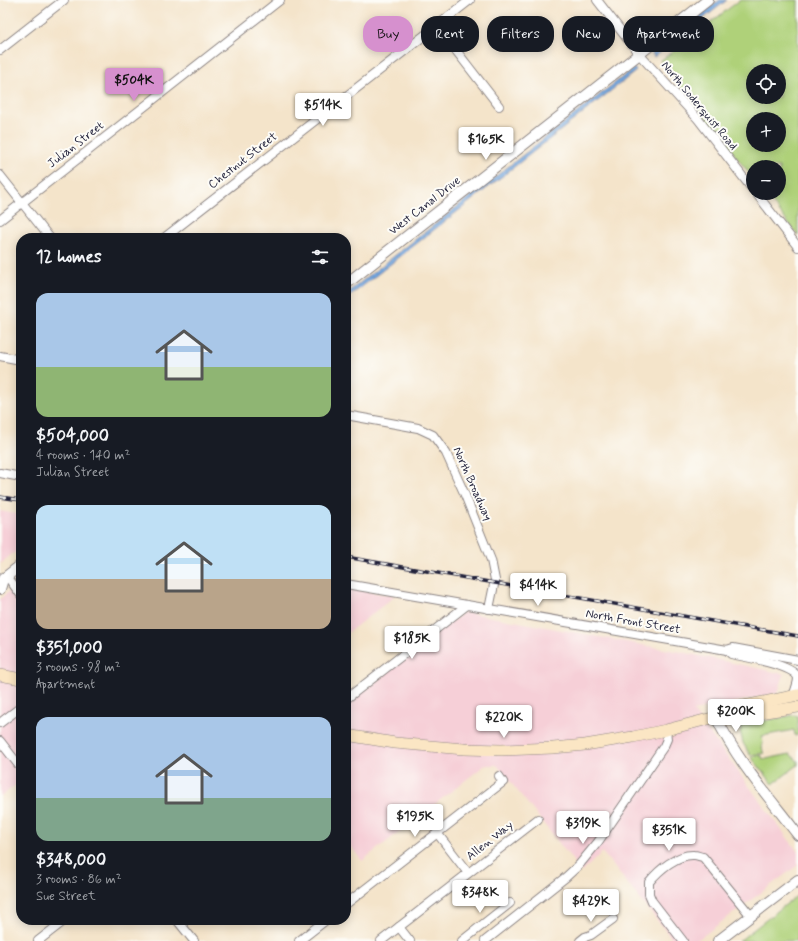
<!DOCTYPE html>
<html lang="en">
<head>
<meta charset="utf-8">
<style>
  :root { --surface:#171b24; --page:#242831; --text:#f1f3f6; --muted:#9ea1a6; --accent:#d690ce }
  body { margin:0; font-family:Mynerve,sans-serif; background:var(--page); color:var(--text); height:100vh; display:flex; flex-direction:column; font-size:15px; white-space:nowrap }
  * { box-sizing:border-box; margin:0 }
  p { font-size:13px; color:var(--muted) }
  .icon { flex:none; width:22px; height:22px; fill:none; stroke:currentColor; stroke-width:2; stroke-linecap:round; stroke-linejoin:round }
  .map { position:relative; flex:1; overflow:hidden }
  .panel { position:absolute; left:16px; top:233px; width:335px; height:692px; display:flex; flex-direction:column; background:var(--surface); border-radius:16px; box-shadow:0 2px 10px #0003 }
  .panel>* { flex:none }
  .top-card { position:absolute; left:363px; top:16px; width:375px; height:36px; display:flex; gap:8px }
  .fabs { position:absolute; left:746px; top:64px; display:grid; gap:8px }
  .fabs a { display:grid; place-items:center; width:40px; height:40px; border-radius:50%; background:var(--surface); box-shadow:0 2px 10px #0003; font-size:20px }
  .price { position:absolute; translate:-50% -34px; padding:0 9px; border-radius:4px; background:#fff; color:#222; font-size:13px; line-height:26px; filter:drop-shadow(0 1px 2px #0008) }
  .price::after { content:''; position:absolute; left:50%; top:24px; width:12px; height:9px; margin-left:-6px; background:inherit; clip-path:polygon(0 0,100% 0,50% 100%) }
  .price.on { background:var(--accent); color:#111 }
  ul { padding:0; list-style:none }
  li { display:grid; align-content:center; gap:8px; height:212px; padding:0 20px }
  li span { display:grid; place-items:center; height:124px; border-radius:12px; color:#555 }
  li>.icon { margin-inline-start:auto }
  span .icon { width:72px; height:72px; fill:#fffc; stroke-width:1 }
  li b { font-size:17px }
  h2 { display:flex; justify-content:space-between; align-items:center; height:48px; padding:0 20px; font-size:17px }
  .chip { padding:0 14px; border-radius:16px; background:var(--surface); box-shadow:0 2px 10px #0003; font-size:14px; line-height:36px }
  .chip.on { background:var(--accent); color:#111 }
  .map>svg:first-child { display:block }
  .built { fill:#f6cfd7 }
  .green { fill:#afd179; stroke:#687a5a; fill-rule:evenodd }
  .water { fill:#71a6df; stroke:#4a648d }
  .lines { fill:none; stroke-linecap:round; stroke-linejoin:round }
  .minor-casing { stroke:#8b8382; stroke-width:10 }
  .tertiary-casing { stroke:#8b8382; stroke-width:12 }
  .secondary-casing { stroke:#8b8382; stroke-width:12 }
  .minor { stroke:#fff; stroke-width:8 }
  .tertiary { stroke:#fff; stroke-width:10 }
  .secondary { stroke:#fbe6c4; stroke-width:11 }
  .rail-casing { stroke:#22223b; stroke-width:3.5 }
  .rail { stroke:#fdfcf7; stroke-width:2; stroke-dasharray:6; stroke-linecap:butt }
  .labels { text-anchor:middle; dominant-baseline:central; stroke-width:4; stroke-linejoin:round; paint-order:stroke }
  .street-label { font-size:12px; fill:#22223b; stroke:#fdfcf7 }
</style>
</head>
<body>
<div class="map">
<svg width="798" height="941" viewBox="0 0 798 941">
  <rect width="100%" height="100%" fill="#fdfcf7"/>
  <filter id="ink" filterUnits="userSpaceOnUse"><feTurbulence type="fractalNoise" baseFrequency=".025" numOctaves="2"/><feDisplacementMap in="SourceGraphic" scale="8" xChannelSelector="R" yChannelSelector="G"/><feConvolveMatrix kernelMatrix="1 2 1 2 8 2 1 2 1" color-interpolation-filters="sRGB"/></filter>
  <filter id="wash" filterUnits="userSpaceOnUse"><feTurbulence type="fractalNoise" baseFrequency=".012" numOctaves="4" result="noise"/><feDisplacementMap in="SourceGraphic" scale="16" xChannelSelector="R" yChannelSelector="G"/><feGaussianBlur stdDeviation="0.9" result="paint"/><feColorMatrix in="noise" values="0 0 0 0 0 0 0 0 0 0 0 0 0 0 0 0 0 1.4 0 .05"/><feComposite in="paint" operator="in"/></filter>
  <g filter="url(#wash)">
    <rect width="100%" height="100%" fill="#f4e4ca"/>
    <g class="built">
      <polygon points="0,511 21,515 21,550 12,554 0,564"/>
      <polygon points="21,582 21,781 0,797 0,599"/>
      <polygon points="346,588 395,596 346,634"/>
      <polygon points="464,612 686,653 784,674 778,693 693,711 798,852 798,865 696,941 674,941 602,852 582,872 497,765 485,765 362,861 346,840 346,705"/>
    </g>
    <g class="green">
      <path d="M740,0h58v236l-33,-43h14v-26h-26v11l-93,-117zM753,71h26v26h-26zM753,119h26v26h-26z"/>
      <polygon points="794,715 798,716 798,735 795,736 794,730 762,736 763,744 762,746 763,752 765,753 750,755 743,743 740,731 743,725"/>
      <polygon points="790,754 798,761 798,765 773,784 751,757 761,755 762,758 766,759"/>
      <polygon points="798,895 798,941 739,941"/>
    </g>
    <g class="water">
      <polygon points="720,0 727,0 654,57 652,53"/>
      <polygon points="634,68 636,71 346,299 346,294"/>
    </g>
  </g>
  <g filter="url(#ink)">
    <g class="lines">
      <g class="minor-casing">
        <g id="minor">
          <polyline points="597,0 639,54 698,119 753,190"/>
          <polyline points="437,26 499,106"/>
          <polyline points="0,50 64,0"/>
          <polyline points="0,175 50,238"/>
          <polyline points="756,193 798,247"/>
          <polyline points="0,220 280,0"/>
          <polyline points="164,238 470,0"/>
          <polyline points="0,356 21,360"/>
          <polyline points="346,415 418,428 433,435 446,453 465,495 491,560 495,580 489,609"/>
          <polyline points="0,473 21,477"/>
          <polyline points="7,576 21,595"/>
          <polyline points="346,584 727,650 733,648 798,660"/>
          <path d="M727,650l4,4c13,3 64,11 67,24 0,5 -3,13 -5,18"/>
          <polyline points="346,699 467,605"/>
          <polyline points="0,723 21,707"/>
          <polyline points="0,741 21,768"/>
          <polyline points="437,833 468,873"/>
          <polyline points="346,904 503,782 499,776"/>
          <polyline points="177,920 194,941"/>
          <polyline points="399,927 410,941"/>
          <polyline points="38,941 65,920"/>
          <polyline points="299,941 326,920"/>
          <polyline points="381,941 538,819"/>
          <polyline points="462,941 510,903"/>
          <polyline points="485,941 566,877 579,865 598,842 664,746 667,739 666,730"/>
          <polyline points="580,941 585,937 591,935 613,919"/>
          <path d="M683,941l-31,-40 -3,-7v-12c10,-12 28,-28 45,-27 3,0 7,2 9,2l48,59"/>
        </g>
      </g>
      <g class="tertiary-casing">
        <g id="tertiary">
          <polyline points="346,284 708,0"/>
          <polyline points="0,589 3,579 21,565"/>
          <path d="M716,717c21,44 53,80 82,118"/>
          <polyline points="718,941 798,880"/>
        </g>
      </g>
      <g class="secondary-casing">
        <g id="secondary">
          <polyline points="0,675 21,679"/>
          <polyline points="716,717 724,710 798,695"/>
          <polyline points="346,735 395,743 464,749 501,750 553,748 585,745 633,737 666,730 716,717 728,720 765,712 798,707"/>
        </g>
      </g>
      <use href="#minor" class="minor"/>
      <use href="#tertiary" class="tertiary"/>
      <use href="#secondary" class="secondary"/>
      <g class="rail-casing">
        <g id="rail">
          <polyline points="0,497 21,500"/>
          <polyline points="346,557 798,636"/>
        </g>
      </g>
      <use href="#rail" class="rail"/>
    </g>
  </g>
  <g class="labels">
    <g class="street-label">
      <text transform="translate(699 106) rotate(50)">North Soderquist Road</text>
      <text transform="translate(76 145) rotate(-38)">Julian Street</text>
      <text transform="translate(243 161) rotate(-38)">Chestnut Street</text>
      <text transform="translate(425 206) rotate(-38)">West Canal Drive</text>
      <text transform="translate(472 484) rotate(66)">North Broadway</text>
      <text transform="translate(633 622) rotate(10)">North Front Street</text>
      <text transform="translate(490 841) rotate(-38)">Allen Way</text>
    </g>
  </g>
</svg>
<div class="fabs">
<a><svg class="icon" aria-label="locate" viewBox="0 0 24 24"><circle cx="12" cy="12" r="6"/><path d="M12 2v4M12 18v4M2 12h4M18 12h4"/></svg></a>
<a>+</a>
<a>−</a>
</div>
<b class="price on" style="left:134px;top:102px">$504K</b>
<b class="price" style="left:323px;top:127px">$514K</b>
<b class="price" style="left:486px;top:161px">$165K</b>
<b class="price" style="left:538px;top:607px">$414K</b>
<b class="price" style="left:412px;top:660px">$185K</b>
<b class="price" style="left:736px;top:733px">$200K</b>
<b class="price" style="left:504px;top:739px">$220K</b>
<b class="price" style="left:415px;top:838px">$195K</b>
<b class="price" style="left:583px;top:845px">$319K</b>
<b class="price" style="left:669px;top:852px">$351K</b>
<b class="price" style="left:480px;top:914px">$348K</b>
<b class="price" style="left:591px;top:923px">$429K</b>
<div class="top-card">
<a class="chip on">Buy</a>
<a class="chip">Rent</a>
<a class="chip">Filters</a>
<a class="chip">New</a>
<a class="chip">Apartment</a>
</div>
<section class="panel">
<h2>12 homes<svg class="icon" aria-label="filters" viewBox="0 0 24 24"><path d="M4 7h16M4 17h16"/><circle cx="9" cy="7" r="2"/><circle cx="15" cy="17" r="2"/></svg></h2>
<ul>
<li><span style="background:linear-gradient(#a9c7e8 60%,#8fb573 0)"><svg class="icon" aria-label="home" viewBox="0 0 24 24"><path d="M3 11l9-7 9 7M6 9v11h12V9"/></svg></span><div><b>$504,000</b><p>4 rooms · 140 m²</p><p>Julian Street</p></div></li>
<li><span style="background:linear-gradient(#bfe0f5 60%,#b9a48a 0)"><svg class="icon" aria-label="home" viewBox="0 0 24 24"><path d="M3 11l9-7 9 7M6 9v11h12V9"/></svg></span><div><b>$351,000</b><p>3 rooms · 98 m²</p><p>Apartment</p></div></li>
<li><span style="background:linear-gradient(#a9c7e8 65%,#7fa58c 0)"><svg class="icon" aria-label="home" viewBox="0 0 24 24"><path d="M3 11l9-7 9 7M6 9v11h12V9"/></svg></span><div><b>$348,000</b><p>3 rooms · 86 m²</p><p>Sue Street</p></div></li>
</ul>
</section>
</div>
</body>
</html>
